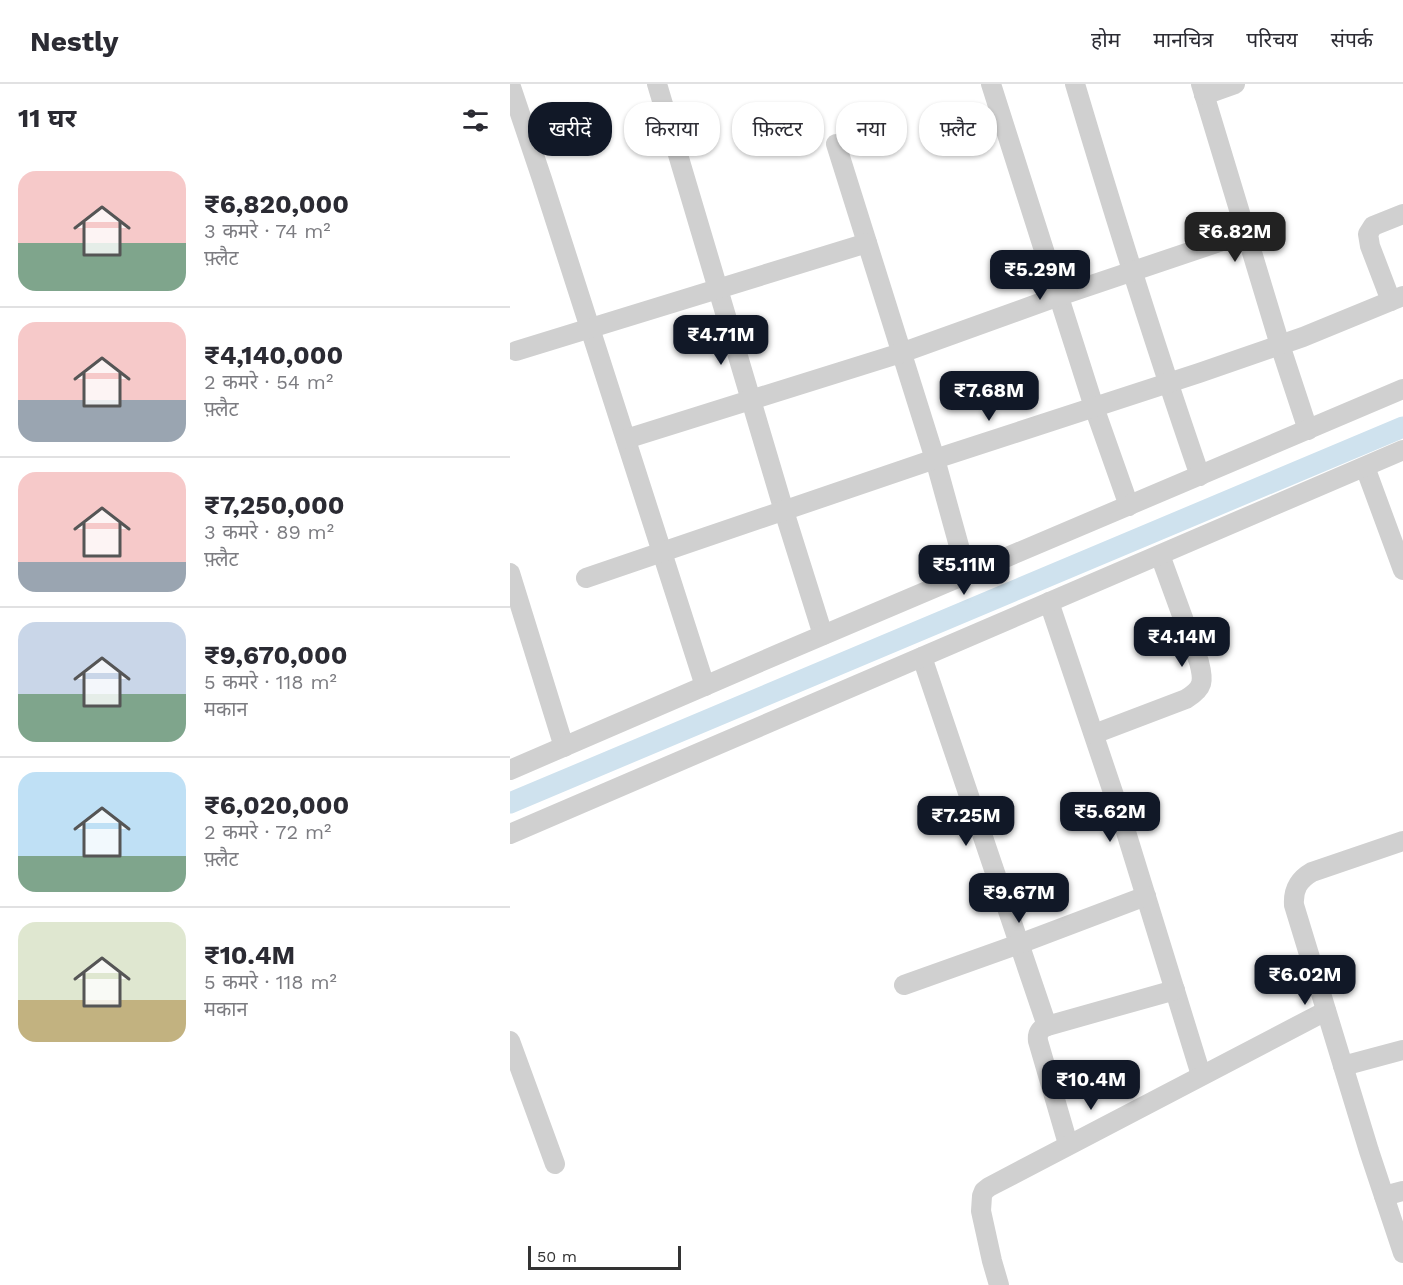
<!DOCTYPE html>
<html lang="hi">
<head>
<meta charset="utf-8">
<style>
  :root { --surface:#fff; --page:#f2f2f3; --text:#2b2b33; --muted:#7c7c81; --line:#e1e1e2; --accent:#111827 }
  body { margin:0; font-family:"Work Sans","Noto Sans Devanagari",sans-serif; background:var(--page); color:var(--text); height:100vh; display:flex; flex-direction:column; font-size:22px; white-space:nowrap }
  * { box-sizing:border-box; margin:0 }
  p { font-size:20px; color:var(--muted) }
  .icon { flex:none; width:33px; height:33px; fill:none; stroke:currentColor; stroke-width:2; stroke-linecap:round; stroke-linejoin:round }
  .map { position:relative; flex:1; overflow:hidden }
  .panel { display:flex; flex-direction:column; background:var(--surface); width:510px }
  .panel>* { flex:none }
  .guide { position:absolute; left:18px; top:18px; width:570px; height:54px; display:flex; gap:12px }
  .scale { position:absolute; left:18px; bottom:15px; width:153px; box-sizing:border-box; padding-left:6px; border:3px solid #333; border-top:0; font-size:16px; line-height:21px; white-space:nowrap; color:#333; -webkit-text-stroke:4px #fff; paint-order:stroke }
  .price { position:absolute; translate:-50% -51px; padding:0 14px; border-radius:12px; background:var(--accent); color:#fff; font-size:20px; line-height:39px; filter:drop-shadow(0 2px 3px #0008) }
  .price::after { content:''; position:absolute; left:50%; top:36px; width:18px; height:14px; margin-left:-9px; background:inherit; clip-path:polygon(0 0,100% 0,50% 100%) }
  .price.active { background:#222; color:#fff }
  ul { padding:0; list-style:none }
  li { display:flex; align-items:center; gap:18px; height:150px; padding:0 18px }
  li+li { border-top:2px solid var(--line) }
  li span { display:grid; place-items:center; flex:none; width:168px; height:120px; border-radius:18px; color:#555 }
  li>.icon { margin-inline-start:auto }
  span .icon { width:72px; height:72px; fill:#fffc; stroke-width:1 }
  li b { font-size:26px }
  h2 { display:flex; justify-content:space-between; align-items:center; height:72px; padding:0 18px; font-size:26px }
  .chip { padding:0 21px; border-radius:24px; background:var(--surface); box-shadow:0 2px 4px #0004; font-size:21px; line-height:54px }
  .chip.active { background:var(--accent); color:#fff }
  header { display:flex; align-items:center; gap:36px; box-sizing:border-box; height:84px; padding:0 30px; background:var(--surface); border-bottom:2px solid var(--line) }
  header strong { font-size:28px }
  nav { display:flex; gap:33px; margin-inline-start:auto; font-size:21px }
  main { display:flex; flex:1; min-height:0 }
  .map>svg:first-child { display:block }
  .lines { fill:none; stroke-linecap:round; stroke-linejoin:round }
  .canal { stroke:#cfe2ee; stroke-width:21 }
  .street { stroke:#d0d0d0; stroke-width:20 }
</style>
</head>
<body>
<header>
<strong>Nestly</strong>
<nav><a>होम</a><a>मानचित्र</a><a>परिचय</a><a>संपर्क</a></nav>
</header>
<main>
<section class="panel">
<h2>11 घर<svg class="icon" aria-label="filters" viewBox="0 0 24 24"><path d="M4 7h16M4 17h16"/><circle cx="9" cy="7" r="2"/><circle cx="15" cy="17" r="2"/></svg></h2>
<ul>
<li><span style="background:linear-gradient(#f6c9c9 60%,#7fa58c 0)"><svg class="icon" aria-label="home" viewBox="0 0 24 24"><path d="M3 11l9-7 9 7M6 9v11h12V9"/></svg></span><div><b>₹6,820,000</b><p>3 कमरे · 74 m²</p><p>फ़्लैट</p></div></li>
<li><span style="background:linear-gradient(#f6c9c9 65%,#9aa5b1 0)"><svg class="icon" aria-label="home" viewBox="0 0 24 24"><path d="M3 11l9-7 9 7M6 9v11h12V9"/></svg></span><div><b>₹4,140,000</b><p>2 कमरे · 54 m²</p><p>फ़्लैट</p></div></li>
<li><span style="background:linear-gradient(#f6c9c9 75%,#9aa5b1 0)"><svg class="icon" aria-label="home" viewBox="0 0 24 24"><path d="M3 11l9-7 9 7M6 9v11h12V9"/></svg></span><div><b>₹7,250,000</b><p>3 कमरे · 89 m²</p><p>फ़्लैट</p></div></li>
<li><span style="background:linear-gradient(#c9d6e8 60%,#7fa58c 0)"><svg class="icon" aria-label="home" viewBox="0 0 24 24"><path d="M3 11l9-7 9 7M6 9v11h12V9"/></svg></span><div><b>₹9,670,000</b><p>5 कमरे · 118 m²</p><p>मकान</p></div></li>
<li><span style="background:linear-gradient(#bfe0f5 70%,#7fa58c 0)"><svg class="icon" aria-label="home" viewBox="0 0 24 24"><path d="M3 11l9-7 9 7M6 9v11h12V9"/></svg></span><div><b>₹6,020,000</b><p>2 कमरे · 72 m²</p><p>फ़्लैट</p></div></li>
<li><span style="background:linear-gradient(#dfe7d0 65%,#c2b280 0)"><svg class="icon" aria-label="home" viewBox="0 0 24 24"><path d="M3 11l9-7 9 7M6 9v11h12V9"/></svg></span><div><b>₹10.4M</b><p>5 कमरे · 118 m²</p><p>मकान</p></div></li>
</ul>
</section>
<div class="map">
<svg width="893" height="1201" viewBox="0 0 893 1201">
  <rect width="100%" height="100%" fill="#fff"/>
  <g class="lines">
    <polyline class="canal" points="0,719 893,343"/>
    <g class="street">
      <polyline points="0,0 32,95 195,602"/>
      <polyline points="147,0 274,427 313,551"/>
      <polyline points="481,0 584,323 619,422"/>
      <path d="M565,0c39,131 80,262 125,392"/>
      <polyline points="691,0 770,261 798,346"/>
      <polyline points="694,11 725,0"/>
      <polyline points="326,60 425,375 457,491"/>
      <polyline points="881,217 860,162 858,150 863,142 893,130"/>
      <polyline points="6,267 357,159"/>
      <polyline points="116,355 391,269 549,212 736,149"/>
      <polyline points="855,383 893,486"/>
      <polyline points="0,489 54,663"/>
      <polyline points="76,494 425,375 689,289 793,253 893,212"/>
      <polyline points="539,518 612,735 691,991"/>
      <polyline points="412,573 537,942"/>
      <path d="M584,650l92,-35c18,-11 18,-18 13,-37l-39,-107"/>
      <polyline points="0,686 271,569 893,305"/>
      <polyline points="0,750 893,366"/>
      <path d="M893,757l-91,31c-14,8 -19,18 -18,33l75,246 34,102"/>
      <polyline points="394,901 509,860 636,812"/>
      <polyline points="0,957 45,1080"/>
      <polyline points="833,982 893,966"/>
      <path d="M558,1060l-30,-103c-1,-8 2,-12 9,-15l128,-36"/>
      <polyline points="874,1112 893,1107"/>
      <polyline points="489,1201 482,1177 471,1127 472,1112 474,1107 479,1103 816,927"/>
    </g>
  </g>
</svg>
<div class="scale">50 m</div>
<b class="price active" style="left:725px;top:179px">₹6.82M</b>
<b class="price" style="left:530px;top:217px">₹5.29M</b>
<b class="price" style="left:211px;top:282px">₹4.71M</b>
<b class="price" style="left:479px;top:338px">₹7.68M</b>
<b class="price" style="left:454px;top:512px">₹5.11M</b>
<b class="price" style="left:672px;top:584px">₹4.14M</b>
<b class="price" style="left:600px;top:759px">₹5.62M</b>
<b class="price" style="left:456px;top:763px">₹7.25M</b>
<b class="price" style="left:509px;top:840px">₹9.67M</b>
<b class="price" style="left:795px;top:922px">₹6.02M</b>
<b class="price" style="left:581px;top:1027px">₹10.4M</b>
<div class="guide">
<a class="chip active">खरीदें</a>
<a class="chip">किराया</a>
<a class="chip">फ़िल्टर</a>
<a class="chip">नया</a>
<a class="chip">फ़्लैट</a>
</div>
</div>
</main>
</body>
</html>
